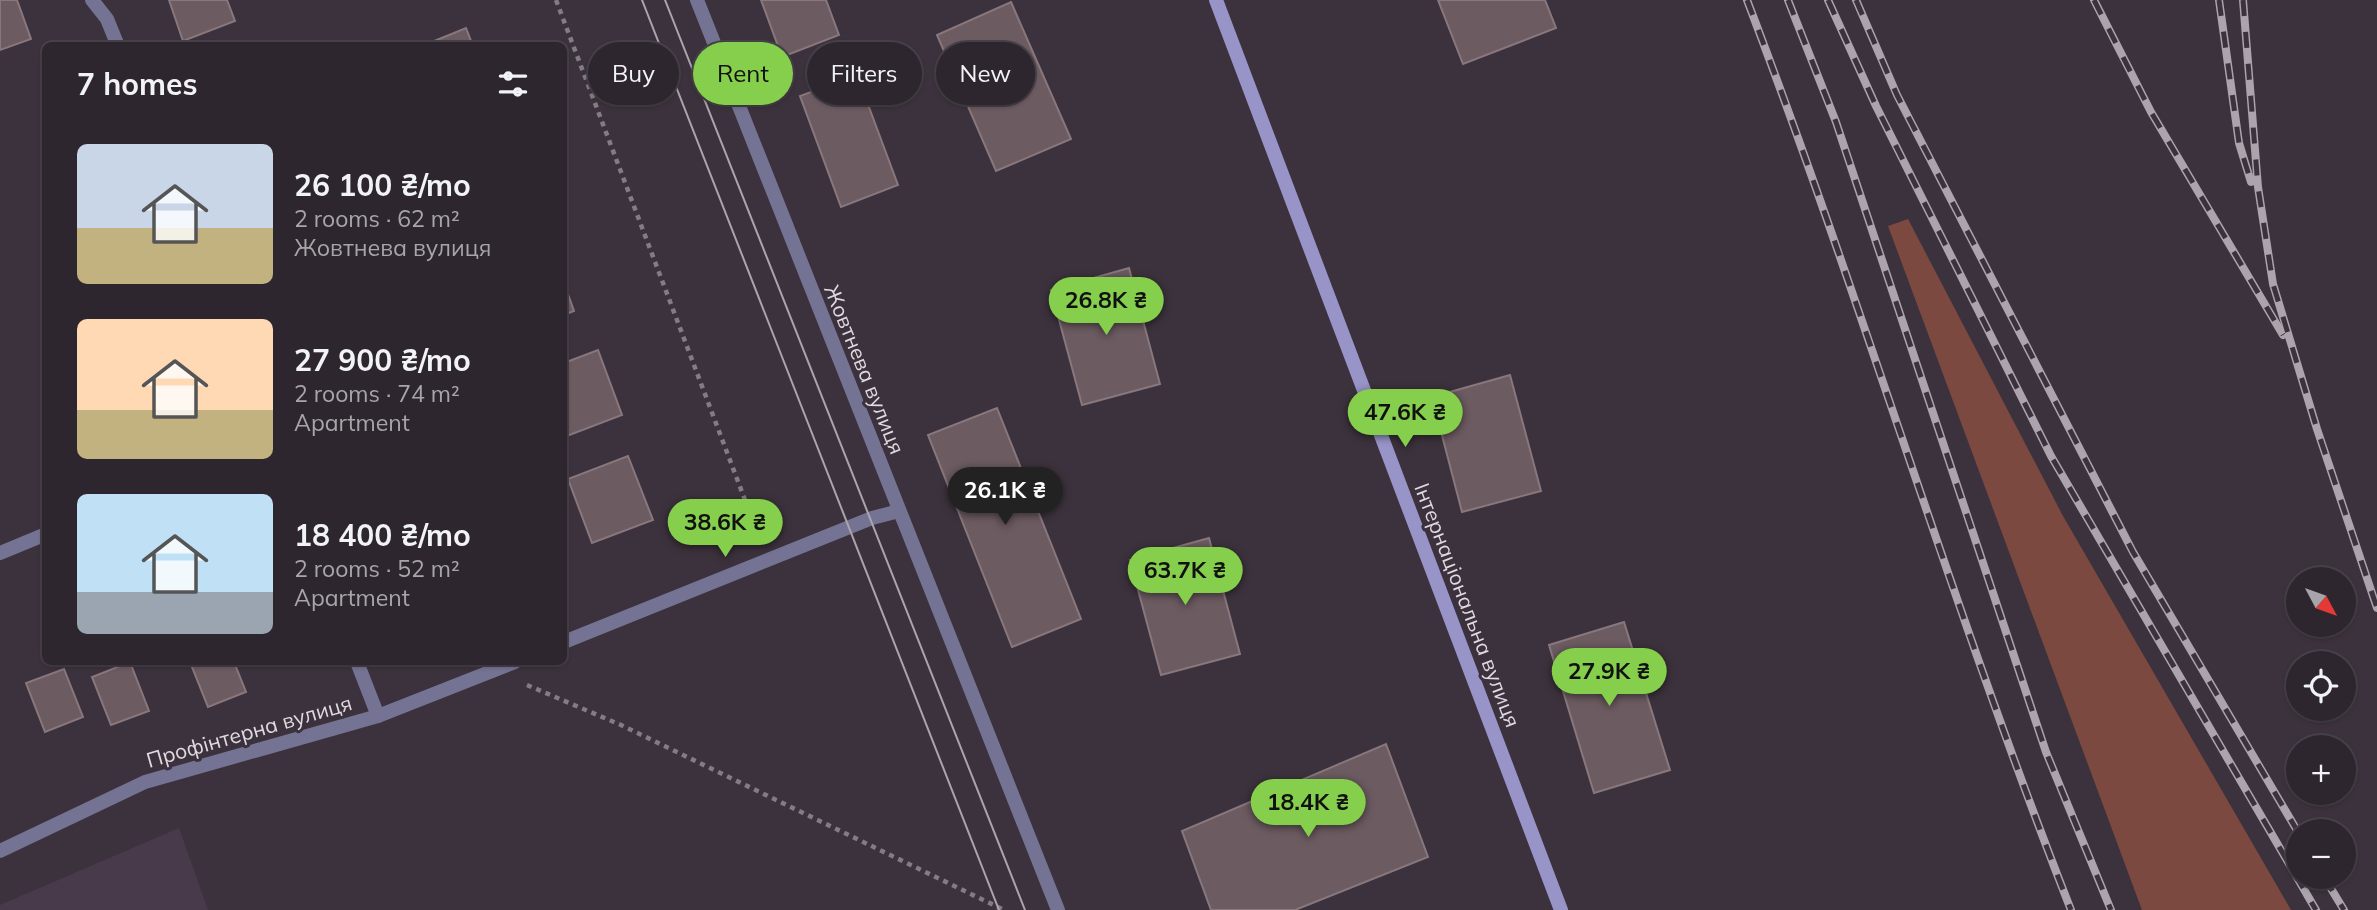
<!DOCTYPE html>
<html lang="en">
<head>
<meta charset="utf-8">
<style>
  :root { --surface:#2d262e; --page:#39323a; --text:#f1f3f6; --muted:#a7a5aa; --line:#48434a; --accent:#86cf4c }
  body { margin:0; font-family:Mulish,sans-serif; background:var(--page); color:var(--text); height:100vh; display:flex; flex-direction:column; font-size:26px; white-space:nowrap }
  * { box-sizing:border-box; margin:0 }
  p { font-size:23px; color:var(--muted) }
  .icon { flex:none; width:38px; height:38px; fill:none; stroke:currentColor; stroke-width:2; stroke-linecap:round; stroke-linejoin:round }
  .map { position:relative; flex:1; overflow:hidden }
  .drawer { position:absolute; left:42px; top:42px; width:525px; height:623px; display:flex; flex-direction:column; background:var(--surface); border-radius:10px; box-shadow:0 2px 5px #0004,0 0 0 2px var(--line) }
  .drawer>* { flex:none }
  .top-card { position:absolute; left:588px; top:42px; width:665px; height:63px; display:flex; gap:14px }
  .needle { width:46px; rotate:131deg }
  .buttons { position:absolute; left:2286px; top:567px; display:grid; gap:14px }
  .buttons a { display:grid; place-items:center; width:70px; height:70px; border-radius:50%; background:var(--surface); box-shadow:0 2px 5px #0004,0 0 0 2px var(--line); font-size:35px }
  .price { position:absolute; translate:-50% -60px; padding:0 16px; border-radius:24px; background:var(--accent); color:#111; font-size:23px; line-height:46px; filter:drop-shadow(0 2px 4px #0008) }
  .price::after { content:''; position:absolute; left:50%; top:42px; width:21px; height:16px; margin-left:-10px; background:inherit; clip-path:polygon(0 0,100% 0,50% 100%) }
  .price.on { background:#222; color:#fff }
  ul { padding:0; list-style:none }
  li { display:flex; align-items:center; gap:21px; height:175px; padding:0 35px }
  li span { display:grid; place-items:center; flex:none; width:196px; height:140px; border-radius:10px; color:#555 }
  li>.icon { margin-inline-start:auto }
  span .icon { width:84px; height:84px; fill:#fffc; stroke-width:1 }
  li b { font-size:30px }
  h2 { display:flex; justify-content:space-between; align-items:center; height:84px; padding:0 35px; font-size:30px }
  .tag { padding:0 24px; border-radius:32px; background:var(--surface); box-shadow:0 2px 5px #0004,0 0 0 2px var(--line); font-size:24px; line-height:63px }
  .tag.on { background:var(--accent); color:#111 }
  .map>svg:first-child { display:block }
  .built { fill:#483a4a }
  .green { fill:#7b4940 }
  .building { fill:#6c5b61; stroke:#88777c; stroke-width:2 }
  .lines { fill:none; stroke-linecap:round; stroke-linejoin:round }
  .path { stroke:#847c85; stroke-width:4.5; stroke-dasharray:5 5; stroke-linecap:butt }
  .minor { stroke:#757393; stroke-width:14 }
  .secondary { stroke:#9894c8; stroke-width:14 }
  .tram { stroke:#aba4ac; stroke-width:2 }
  .rail-casing { stroke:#aba4ac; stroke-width:8 }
  .rail { stroke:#3c323d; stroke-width:5; stroke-dasharray:16; stroke-linecap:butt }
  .labels { text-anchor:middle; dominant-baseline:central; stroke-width:6; stroke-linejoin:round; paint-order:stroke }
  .street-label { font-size:21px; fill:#e0dae1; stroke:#3c323d }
</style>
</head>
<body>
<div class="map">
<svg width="2377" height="910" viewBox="0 0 2377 910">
  <rect width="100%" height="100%" fill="#3c323d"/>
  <polygon class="built" points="179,828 208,910 0,910 0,905"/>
  <polygon class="green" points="1908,219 2063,516 2291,910 2142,910 1888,226"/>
  <g class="building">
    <polygon points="0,0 17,0 31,39 0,50"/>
    <polygon points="169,0 227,0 235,21 183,41"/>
    <polygon points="761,0 826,0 839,35 782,57"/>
    <polygon points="1438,0 1545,0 1556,28 1463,64"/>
    <polygon points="1011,2 1071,139 996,171 937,35"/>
    <polygon points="466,28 473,46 422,46"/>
    <polygon points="857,75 898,185 841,207 800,96"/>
    <polygon points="1129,268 1160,384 1082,405 1051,290"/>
    <polygon points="564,283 574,311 564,315"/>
    <polygon points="598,350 622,415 564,437 564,363"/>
    <polygon points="1510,375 1541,491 1462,512 1432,397"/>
    <polygon points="997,408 1081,619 1012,647 928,435"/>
    <polygon points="628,456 653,520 592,543 568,479"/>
    <polygon points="1209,538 1240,654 1161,675 1130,560"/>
    <polygon points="1624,622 1670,770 1594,793 1549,645"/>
    <polygon points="130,662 149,711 111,725 92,677"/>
    <polygon points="190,662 234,662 246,692 208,707"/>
    <polygon points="64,669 83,717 45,732 26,683"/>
    <polygon points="1386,744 1428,857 1295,910 1211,910 1182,831"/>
  </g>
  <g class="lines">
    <g class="path">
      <polyline points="556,0 759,537"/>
      <polyline points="527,685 621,725 1004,910"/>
    </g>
    <g class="minor">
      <polyline points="92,0 107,19 118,46"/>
      <polyline points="697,0 1058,910"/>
      <polyline points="0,553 46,534"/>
      <polyline points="564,642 872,518 899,511"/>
      <polyline points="357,662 378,716"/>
      <polyline points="0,851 145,782 378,716 515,662"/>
    </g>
    <polyline class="secondary" points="1216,0 1561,910"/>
    <g class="tram">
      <polyline points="642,0 999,910"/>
      <polyline points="665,0 1025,910"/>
    </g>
    <g class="rail-casing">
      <g id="rail">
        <path d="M1747,0c115,301 206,610 324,910"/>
        <polyline points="1788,0 1836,122 2046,752 2111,910"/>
        <polyline points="1828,0 1876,106 2051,456 2316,910"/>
        <polyline points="1856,0 1897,95 2133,552 2298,832"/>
        <polyline points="2094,0 2151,112 2283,335"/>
        <polyline points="2219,0 2239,143 2251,182"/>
        <polyline points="2243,0 2258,187 2273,284 2317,429 2377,608"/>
        <polyline points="2324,877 2344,910"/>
      </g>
    </g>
    <use href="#rail" class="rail"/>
  </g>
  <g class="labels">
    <g class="street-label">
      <text transform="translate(865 369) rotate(68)">Жовтнева вулиця</text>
      <text transform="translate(1468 605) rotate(69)">Інтернаціональна вулиця</text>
      <text transform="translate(249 731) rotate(-16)">Профінтерна вулиця</text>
    </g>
  </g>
</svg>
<div class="buttons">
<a><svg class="needle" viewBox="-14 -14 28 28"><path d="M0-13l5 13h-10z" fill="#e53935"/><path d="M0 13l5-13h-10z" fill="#a7a5aa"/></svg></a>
<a><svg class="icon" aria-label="locate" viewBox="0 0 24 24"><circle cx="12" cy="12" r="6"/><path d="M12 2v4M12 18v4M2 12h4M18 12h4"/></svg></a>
<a>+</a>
<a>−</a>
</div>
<b class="price" style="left:1106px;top:337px">26.8K ₴</b>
<b class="price" style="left:1405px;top:449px">47.6K ₴</b>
<b class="price on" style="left:1005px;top:527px">26.1K ₴</b>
<b class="price" style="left:725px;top:559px">38.6K ₴</b>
<b class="price" style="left:1185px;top:607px">63.7K ₴</b>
<b class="price" style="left:1609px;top:708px">27.9K ₴</b>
<b class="price" style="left:1308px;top:839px">18.4K ₴</b>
<div class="top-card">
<a class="tag">Buy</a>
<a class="tag on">Rent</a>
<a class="tag">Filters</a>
<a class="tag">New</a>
</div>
<section class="drawer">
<h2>7 homes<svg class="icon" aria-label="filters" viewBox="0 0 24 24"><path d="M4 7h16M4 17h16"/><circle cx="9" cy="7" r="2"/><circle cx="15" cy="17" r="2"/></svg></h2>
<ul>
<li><span style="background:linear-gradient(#c9d6e8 60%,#c2b280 0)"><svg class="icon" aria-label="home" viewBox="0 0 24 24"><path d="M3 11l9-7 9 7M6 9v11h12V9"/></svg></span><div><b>26 100 ₴/mo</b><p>2 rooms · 62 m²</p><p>Жовтнева вулиця</p></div></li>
<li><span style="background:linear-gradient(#ffd9b3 65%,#c2b280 0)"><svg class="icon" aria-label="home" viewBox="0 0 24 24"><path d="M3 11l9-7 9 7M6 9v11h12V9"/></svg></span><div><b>27 900 ₴/mo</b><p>2 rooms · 74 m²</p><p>Apartment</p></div></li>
<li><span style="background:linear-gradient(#bfe0f5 70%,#9aa5b1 0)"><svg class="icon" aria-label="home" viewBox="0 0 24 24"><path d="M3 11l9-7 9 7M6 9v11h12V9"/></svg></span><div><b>18 400 ₴/mo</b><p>2 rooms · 52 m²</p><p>Apartment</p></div></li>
</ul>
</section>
</div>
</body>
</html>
